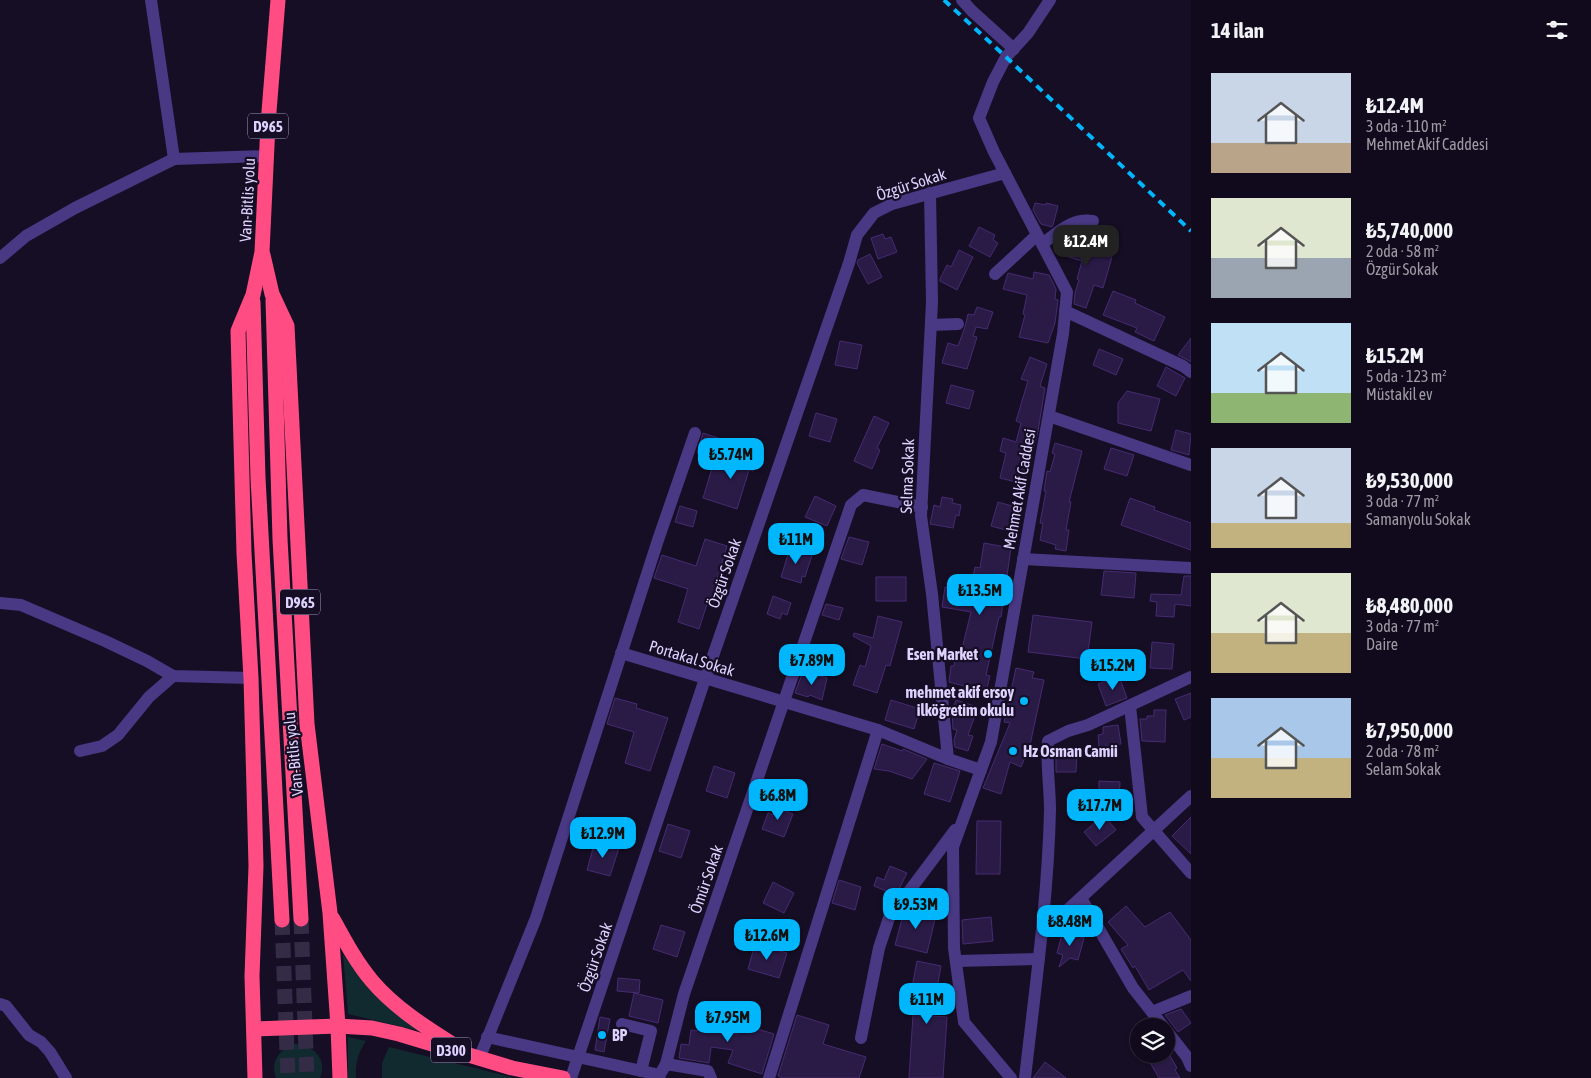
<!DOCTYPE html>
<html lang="tr">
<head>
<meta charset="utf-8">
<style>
  :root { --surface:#100a1c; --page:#1e1829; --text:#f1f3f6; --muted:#9c9aa3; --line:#302b3b; --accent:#00b7fd }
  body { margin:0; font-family:"Asap Condensed",sans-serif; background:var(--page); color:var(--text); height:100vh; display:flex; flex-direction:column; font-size:19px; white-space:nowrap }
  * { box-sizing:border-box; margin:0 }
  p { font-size:16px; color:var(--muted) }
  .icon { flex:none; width:28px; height:28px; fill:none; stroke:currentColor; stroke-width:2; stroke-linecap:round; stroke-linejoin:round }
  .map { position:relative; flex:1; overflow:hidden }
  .sheet { display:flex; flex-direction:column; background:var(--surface); width:400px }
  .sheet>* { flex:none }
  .tools { position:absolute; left:1130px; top:1018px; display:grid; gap:10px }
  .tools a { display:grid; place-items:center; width:45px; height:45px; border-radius:50%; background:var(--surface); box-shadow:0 1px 4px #0004,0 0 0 1px var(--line); font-size:25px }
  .price { position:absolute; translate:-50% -42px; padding:0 11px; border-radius:10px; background:var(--accent); color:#111; font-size:16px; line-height:32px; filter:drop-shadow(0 1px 2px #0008) }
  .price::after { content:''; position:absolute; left:50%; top:30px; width:15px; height:11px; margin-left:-8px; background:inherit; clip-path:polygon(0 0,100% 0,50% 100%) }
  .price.on { background:#222; color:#fff }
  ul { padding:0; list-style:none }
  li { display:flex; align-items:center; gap:15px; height:125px; padding:0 20px }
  li span { display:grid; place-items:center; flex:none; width:140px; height:100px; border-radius:0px; color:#555 }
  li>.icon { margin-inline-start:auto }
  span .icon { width:60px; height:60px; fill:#fffc; stroke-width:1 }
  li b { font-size:21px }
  h2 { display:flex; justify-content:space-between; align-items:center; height:60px; padding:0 20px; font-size:21px }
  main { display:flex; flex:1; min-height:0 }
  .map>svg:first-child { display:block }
  .green { fill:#112a2f }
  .building { fill:#2a1a46; stroke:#462b72 }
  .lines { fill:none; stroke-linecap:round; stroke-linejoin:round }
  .highway-tunnel { stroke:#342b46; stroke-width:15; stroke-dasharray:15 8; stroke-linecap:butt }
  .minor { stroke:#493884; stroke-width:12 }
  .highway { stroke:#ff4d83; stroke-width:15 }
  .rail { stroke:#00b7fd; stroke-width:4; stroke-dasharray:8 6; stroke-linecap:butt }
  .poi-dot { fill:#00b7fd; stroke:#160e25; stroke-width:2 }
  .labels { text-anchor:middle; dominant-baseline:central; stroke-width:4.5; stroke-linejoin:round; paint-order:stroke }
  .shield { fill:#160e25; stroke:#a397be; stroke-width:1 }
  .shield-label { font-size:15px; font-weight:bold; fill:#dfd2ff }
  .street-label { font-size:16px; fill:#dfd2ff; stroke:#160e25 }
  .poi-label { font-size:16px; font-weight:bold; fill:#dfd2ff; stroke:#160e25; text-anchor:end }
</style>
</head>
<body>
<main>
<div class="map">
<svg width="1191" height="1078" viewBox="0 0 1191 1078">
  <rect width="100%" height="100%" fill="#160e25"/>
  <g class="green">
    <polygon points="343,954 369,987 420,1031 348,1014"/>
    <path d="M348,1037l18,4c-8,11 -11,23 -10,37h-8z"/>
    <path d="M295,1044c18,1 33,15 25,34h-44c-6,-16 3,-29 19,-34z"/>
    <polygon points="389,1047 515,1078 382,1078 382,1063"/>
  </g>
  <g class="building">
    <polygon points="1035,203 1046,205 1046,203 1058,206 1053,225 1052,227 1041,224 1033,210"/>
    <polygon points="979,227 995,235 993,240 998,243 990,257 969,246"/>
    <polygon points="1073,232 1087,236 1083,248 1112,257 1103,288 1094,285 1086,308 1074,304 1075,293 1079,280 1077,279 1082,261 1059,254 1064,238"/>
    <polygon points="883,234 885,239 891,237 897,252 878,259 871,238"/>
    <polygon points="959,250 973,257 957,290 940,281 940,279 947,265 951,267"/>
    <polygon points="870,254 882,277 868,284 857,263 858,260"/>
    <polygon points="1034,272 1049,275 1056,289 1055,299 1058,300 1055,323 1048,343 1019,337 1025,315 1023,314 1027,295 1003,289 1008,273 1033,279"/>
    <polygon points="1113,291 1136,300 1135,303 1165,317 1154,341 1135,332 1137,328 1103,315"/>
    <polygon points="977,307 993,312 987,329 976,327 973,336 977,337 967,369 942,363 948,343 958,346 965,327 968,314 974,315"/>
    <polygon points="1191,338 1191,362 1178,355"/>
    <polygon points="840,341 862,345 857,369 835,365"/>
    <polygon points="1099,349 1123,359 1116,375 1093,365"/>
    <polygon points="1030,357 1047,364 1040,386 1045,388 1038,431 1024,484 1000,478 1006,453 1000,451 1003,438 1016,442 1021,423 1016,421 1028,381 1021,379"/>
    <polygon points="1166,367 1185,378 1176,396 1157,386"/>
    <polygon points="951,385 974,391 969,409 946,403"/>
    <polygon points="1127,391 1160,399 1151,431 1118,423 1118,403"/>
    <polygon points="816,413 837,419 830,442 809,436"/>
    <polygon points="874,416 889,423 877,448 880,450 872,469 854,461"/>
    <polygon points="1176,430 1191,434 1189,455 1171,450"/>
    <polygon points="703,433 721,439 714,459 697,453"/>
    <polygon points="1055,443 1082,451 1069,502 1071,502 1066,530 1069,530 1066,551 1055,549 1056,545 1040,540 1043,523 1040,523 1046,491 1044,491 1047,471 1050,472 1055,454 1052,453"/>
    <polygon points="739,447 758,452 753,471 749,470 737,509 703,498 713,465 732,470"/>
    <polygon points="1111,448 1134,455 1127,476 1104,469"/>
    <polygon points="815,496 836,506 827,526 805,517"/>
    <polygon points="942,497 953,499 952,503 961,505 959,516 956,515 953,528 930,524 934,505 940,507"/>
    <polygon points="1130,498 1155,507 1154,510 1191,523 1191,550 1121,525"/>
    <polygon points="998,502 1019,508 1013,532 991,526"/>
    <polygon points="680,506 697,511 693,527 675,522"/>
    <polygon points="849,537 869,542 862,565 841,559"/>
    <polygon points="705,539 727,546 717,579 718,580 710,601 708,601 699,629 678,622 688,589 654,578 662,555 696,566"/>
    <polygon points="984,543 1011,548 1001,617 999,617 986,675 990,676 986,692 949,682 951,666 954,666 955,660 959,661 971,612 942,607 945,587 970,592 975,567 980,568"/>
    <polygon points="790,548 812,555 805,577 802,576 801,583 781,577"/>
    <polygon points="1104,571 1136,573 1134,598 1101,595"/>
    <polygon points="1184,576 1191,576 1191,606 1175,604 1174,617 1156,616 1157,602 1150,601 1151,594 1181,595"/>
    <rect x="876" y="577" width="30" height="24"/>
    <polygon points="773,596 791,603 787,615 782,613 780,619 767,614"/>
    <polygon points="826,604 843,608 839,620 822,615"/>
    <polygon points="1033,615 1092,622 1087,659 1028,652"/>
    <polygon points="878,616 902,622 890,666 886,665 877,693 853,685 860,665 865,667 871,646 853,636 854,633 873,638"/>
    <polygon points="1152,642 1174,644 1172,669 1150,668"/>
    <polygon points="1016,668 1034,672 1032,678 1044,680 1030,745 1021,767 1010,762 1001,794 983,788 1010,723 1004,722"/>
    <polygon points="803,671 827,678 822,700 810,695 808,697 795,693"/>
    <polygon points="1119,676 1127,698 1106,706 1098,684"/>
    <polygon points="1191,693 1191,717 1184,720 1175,699"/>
    <polygon points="615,698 637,704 636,708 668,718 650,771 625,763 634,732 607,724"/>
    <polygon points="891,700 920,709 914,729 885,720"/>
    <polygon points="956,700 978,707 968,735 973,736 968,751 955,747 954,740 957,730 953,729 952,712"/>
    <polygon points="1154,710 1166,710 1165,742 1142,741 1140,719 1147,719 1147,716 1154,716"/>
    <polygon points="1118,725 1121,744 1099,747 1098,735 1103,734 1103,727"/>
    <polygon points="882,744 902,751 903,749 927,759 912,779 889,771 874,769"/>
    <polygon points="1056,747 1067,747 1067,754 1077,754 1076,772 1056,772"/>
    <polygon points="934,763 960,771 950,802 924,794"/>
    <polygon points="714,766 735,773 727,798 706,791"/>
    <polygon points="1099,781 1120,782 1119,802 1099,801"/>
    <polygon points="778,802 787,806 785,811 793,814 784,837 762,829 768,813 773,815"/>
    <polygon points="1104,815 1116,830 1096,846 1084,832"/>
    <polygon points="1191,817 1191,854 1172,836"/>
    <polygon points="977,821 1001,821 1000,874 976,874"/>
    <polygon points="668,824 690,831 681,858 659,851"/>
    <polygon points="595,841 619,848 610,876 587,870"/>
    <polygon points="890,866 907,873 896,895 874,886 877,877 884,880"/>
    <polygon points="839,880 861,887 855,910 832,903"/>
    <polygon points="773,882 794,893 784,913 763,903"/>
    <polygon points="1126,906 1145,927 1170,912 1191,940 1191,981 1183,970 1149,990 1135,966 1133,968 1121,949 1128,945 1108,922"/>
    <polygon points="907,907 936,915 927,953 895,945 904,911"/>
    <polygon points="991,917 993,941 963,944 962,920"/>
    <polygon points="661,925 685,932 677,957 653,949"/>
    <polygon points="1063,931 1084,938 1078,960 1070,958 1059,967 1063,955 1057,953"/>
    <polygon points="755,944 787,953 779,978 748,969"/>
    <polygon points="917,961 941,966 932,1016 947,1017 943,1078 909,1078 914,999 910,998"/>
    <polygon points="618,978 640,980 639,993 617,991"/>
    <polygon points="634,993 663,1000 658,1023 629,1016"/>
    <polygon points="710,1007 724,1010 719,1033 738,1034 741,1024 774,1034 762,1074 728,1063 733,1050 711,1047 709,1063 679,1058 681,1044 689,1045 691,1030 697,1031"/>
    <polygon points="1181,1009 1191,1023 1178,1032 1165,1015"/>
    <polygon points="797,1015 829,1025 823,1044 866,1057 859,1078 783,1078 778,1076"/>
    <polygon points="600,1017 610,1019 604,1052 595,1050"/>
    <polygon points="1145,1054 1169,1054 1177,1068 1175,1070 1180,1078 1159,1078"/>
    <polygon points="1045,1062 1066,1078 1033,1078"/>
  </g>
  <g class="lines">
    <g class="highway-tunnel">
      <polyline points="301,919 307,1078"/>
      <polyline points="282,920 288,1078"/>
    </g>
    <g class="minor">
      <polyline points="151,0 174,159 266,156"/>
      <polyline points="962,0 972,11 1014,49"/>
      <polyline points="930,193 932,302 921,516 932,594 948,759"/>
      <path d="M1042,244c17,-12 29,-26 51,-23"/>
      <polyline points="0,258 26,236 75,208 174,159"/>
      <polyline points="995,274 1037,235"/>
      <polyline points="1065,311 1183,366 1191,372"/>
      <polyline points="931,325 958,324"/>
      <polyline points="1049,416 1191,465"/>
      <polyline points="1023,559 1191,568"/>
      <polyline points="0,603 21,605 105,641 147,661 173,676 251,678"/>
      <polyline points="621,653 878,730 948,759 981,770"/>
      <polyline points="1130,706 1142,817 1191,873"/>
      <polyline points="80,751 102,746 118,735 149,697 173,676"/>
      <polyline points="1081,898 1133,988 1163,1026"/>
      <polyline points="1043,923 1061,916 1191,796"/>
      <polyline points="956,961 1039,959"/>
      <polyline points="0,1004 6,1006 29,1035 41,1042 50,1052 66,1078"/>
      <polyline points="1152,1012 1191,996"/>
      <polyline points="622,1024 651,1031 641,1071"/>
      <polyline points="1166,1030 1187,1057 1191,1066"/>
      <polyline points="487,1037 660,1075"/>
      <polyline points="861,1038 879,948 889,918 955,830"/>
      <polyline points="479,1059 536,918 658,540 695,433"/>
      <polyline points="666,1064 684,994 851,505 863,495 922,507"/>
      <polyline points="662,1071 666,1064 708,1071 711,1078"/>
      <polyline points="571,1078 705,679 849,263 857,235 874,213 892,204 1005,173"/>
      <polyline points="769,1078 878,730"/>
      <polyline points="1011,1078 964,1022 954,948 953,847 991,742 1063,334 1067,292 994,152 979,118 993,82 1006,57 1028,33 1050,0"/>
      <path d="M1025,1078c10,-89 23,-179 25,-268 0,-23 -4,-46 -2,-69l20,-10 20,-6 103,-48"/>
    </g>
    <g class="highway">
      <polyline points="263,255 272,294 287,326 307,724 330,913 338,1026 340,1078"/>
      <polyline points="273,300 280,539 301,919"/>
      <polyline points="253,302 258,478 282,920"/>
      <path d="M333,919c12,22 23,43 39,62 22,26 53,46 82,64"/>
      <polyline points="254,1029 338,1026 372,1028 399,1034 512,1068 563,1078"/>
      <polyline points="255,1078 252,976 256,866 254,788 251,678 244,553 238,331 253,295 262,252 268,124 278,0"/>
    </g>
    <polyline class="rail" points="944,0 1006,57 1191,231"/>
  </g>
  <g class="poi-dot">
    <circle cx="988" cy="654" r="5"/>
    <circle cx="1024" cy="701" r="5"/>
    <circle cx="1013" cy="751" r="5"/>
    <circle cx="602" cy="1035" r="5"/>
  </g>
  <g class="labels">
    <g class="shield">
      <rect x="248" y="113.5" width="40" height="25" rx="4"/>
      <rect x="280" y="589.5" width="40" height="25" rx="4"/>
      <rect x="431" y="1037.5" width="40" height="25" rx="4"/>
    </g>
    <g class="shield-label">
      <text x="268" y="126">D965</text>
      <text x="300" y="602">D965</text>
      <text x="451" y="1050">D300</text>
    </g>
    <g class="street-label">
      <text transform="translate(911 184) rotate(-18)">Özgür Sokak</text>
      <text transform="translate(247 200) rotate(-87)">Van-Bitlis yolu</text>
      <text transform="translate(907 476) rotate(-88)">Selma Sokak</text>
      <text transform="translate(1019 489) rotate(-80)">Mehmet Akif Caddesi</text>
      <text transform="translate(724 573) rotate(-71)">Özgür Sokak</text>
      <text transform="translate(692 658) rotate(17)">Portakal Sokak</text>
      <text transform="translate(293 754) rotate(-96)">Van-Bitlis yolu</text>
      <text transform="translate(706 879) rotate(-71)">Ömür Sokak</text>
      <text transform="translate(595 957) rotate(-71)">Özgür Sokak</text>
    </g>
    <g class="poi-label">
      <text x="978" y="654">Esen Market</text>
      <text x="1014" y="692">mehmet akif ersoy<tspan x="1014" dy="18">ilköğretim okulu</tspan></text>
      <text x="1023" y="751" text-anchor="start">Hz Osman Camii</text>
      <text x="612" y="1035" text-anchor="start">BP</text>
    </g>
  </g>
</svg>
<div class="tools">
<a><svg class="icon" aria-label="layers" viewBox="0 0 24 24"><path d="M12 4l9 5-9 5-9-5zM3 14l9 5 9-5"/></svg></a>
</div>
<b class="price on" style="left:1086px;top:267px">₺12.4M</b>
<b class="price" style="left:731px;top:480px">₺5.74M</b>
<b class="price" style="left:796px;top:565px">₺11M</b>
<b class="price" style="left:980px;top:616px">₺13.5M</b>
<b class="price" style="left:812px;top:686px">₺7.89M</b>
<b class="price" style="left:1113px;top:691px">₺15.2M</b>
<b class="price" style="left:778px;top:821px">₺6.8M</b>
<b class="price" style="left:1100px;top:831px">₺17.7M</b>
<b class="price" style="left:603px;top:859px">₺12.9M</b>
<b class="price" style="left:916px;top:930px">₺9.53M</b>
<b class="price" style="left:1070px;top:947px">₺8.48M</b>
<b class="price" style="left:767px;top:961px">₺12.6M</b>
<b class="price" style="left:927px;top:1025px">₺11M</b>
<b class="price" style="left:728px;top:1043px">₺7.95M</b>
</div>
<section class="sheet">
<h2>14 ilan<svg class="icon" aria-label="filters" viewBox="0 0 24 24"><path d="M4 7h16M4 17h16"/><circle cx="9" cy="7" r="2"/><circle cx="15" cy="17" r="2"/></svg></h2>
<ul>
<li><span style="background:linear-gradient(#c9d6e8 70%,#b9a48a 0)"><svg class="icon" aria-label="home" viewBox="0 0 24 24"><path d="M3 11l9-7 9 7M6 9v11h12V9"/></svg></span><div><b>₺12.4M</b><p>3 oda · 110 m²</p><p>Mehmet Akif Caddesi</p></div></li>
<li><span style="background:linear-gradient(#dfe7d0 60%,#9aa5b1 0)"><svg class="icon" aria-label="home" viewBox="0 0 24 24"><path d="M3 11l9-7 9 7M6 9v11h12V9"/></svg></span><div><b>₺5,740,000</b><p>2 oda · 58 m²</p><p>Özgür Sokak</p></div></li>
<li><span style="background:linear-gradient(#bfe0f5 70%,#8fb573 0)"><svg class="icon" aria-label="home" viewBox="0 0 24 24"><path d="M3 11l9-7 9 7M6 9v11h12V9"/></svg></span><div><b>₺15.2M</b><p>5 oda · 123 m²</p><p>Müstakil ev</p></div></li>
<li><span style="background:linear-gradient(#c9d6e8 75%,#c2b280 0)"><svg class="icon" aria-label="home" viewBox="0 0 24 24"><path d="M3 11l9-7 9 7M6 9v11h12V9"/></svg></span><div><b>₺9,530,000</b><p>3 oda · 77 m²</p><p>Samanyolu Sokak</p></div></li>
<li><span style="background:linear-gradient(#dfe7d0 60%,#c2b280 0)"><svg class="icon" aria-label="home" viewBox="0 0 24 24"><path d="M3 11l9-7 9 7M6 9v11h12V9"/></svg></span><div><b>₺8,480,000</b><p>3 oda · 77 m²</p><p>Daire</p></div></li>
<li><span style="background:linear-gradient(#a9c7e8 60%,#c2b280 0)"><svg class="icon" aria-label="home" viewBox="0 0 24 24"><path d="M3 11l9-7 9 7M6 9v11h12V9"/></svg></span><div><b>₺7,950,000</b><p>2 oda · 78 m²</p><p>Selam Sokak</p></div></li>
</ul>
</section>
</main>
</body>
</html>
